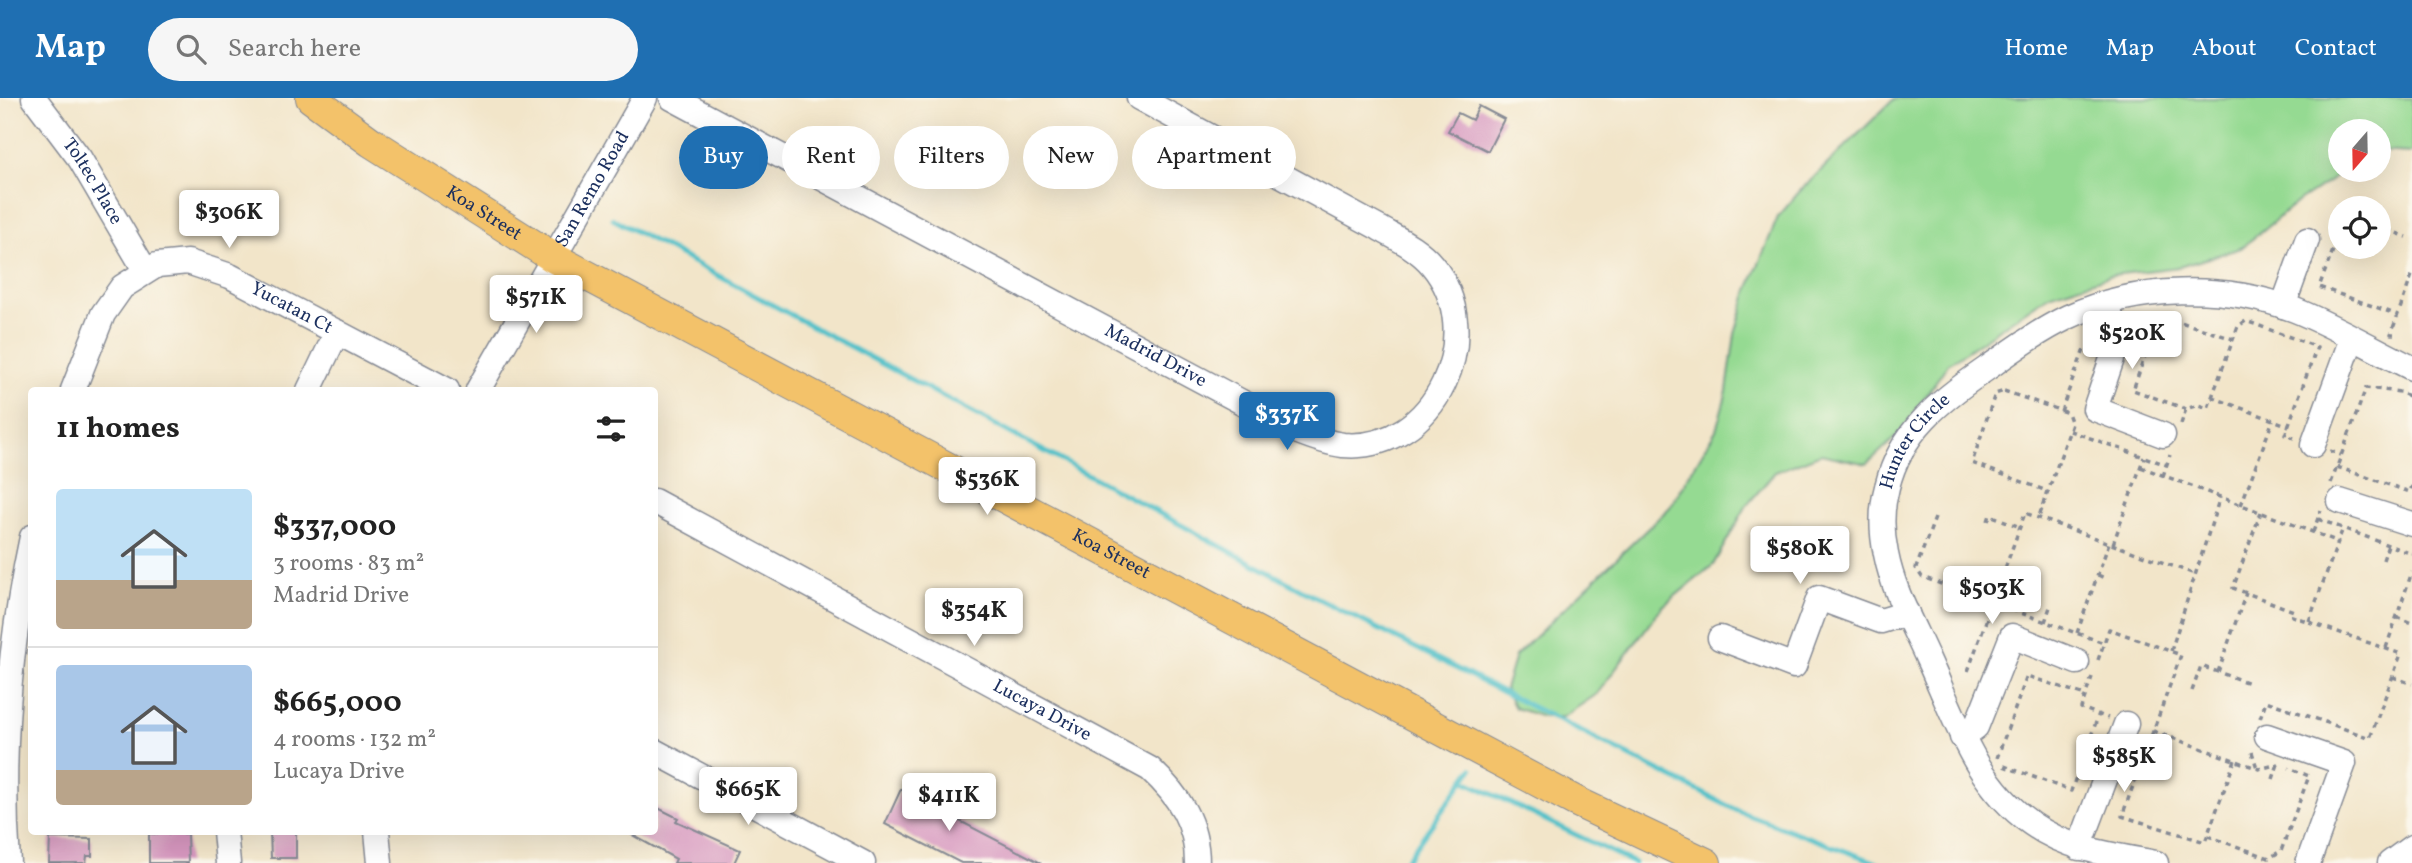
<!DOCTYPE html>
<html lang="en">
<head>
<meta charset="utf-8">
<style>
  :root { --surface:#fff; --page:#f6f6f6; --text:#222; --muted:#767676; --line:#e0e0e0; --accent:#1f6fb2 }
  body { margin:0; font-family:Vollkorn,serif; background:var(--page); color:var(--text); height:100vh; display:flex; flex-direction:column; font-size:26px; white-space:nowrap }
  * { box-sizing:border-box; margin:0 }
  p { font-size:23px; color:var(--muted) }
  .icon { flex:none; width:38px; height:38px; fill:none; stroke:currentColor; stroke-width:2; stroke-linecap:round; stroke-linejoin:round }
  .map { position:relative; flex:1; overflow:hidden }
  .side { position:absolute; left:28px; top:289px; width:630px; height:448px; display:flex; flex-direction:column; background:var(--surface); border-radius:7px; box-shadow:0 7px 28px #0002 }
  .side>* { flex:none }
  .guide { position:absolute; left:679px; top:28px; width:665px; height:63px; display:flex; gap:14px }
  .needle { width:46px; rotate:200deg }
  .controls { position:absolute; left:2328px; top:21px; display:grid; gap:14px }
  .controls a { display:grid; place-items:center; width:63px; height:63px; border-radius:50%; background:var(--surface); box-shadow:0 7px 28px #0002; font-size:35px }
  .price { position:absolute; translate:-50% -60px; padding:0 16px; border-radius:7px; background:#fff; color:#222; font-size:23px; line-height:46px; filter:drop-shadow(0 2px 4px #0008) }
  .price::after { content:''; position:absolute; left:50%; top:42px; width:21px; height:16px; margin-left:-10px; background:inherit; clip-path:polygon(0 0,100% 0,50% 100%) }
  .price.active { background:var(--accent); color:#fff }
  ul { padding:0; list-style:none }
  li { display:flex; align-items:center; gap:21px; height:175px; padding:0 28px }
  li+li { border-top:2px solid var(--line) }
  li span { display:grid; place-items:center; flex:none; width:196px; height:140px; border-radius:7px; color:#555 }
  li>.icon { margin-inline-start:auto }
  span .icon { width:84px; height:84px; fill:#fffc; stroke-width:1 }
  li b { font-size:30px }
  h2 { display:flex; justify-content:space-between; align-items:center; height:84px; padding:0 28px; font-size:30px }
  .tag { padding:0 24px; border-radius:32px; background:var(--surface); box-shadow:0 7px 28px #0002; font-size:24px; line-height:63px }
  .tag.active { background:var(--accent); color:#fff }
  header { display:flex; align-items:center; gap:42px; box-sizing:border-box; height:98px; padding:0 35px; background:var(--accent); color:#fff }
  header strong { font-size:33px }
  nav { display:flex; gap:38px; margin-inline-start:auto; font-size:24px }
  .search { width:490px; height:63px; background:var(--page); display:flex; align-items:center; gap:18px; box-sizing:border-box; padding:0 24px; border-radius:38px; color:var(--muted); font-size:26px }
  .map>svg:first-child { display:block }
  .green { fill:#95da92; stroke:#588478; stroke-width:2 }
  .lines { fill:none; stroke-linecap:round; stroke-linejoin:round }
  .stream { stroke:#53c1c9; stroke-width:5 }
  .building { fill:#d797bf }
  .minor-casing { stroke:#868a94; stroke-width:27 }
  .major-casing { stroke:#868a94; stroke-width:32 }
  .path { stroke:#868a94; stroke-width:3.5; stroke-dasharray:5 5; stroke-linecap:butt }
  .minor { stroke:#fff; stroke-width:24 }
  .major { stroke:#f3c26a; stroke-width:30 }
  .labels { text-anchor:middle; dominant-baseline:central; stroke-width:7; stroke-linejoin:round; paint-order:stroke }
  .street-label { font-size:19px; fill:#1b2f5e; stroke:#fbf7ec }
</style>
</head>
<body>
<header>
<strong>Map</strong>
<div class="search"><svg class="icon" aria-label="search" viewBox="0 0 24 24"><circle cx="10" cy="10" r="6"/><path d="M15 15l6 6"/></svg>Search here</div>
<nav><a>Home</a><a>Map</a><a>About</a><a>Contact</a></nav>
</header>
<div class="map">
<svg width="2412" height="765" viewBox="0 0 2412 765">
  <rect width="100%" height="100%" fill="#fbf7ec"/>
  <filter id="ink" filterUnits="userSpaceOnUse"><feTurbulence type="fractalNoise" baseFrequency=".0143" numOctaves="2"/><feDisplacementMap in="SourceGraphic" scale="14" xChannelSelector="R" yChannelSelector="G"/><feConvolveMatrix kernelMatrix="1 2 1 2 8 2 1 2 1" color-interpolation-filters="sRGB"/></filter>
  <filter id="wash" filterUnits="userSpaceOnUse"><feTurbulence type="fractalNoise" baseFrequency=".00686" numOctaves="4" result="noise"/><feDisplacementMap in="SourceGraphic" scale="28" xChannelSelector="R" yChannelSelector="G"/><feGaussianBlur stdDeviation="1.57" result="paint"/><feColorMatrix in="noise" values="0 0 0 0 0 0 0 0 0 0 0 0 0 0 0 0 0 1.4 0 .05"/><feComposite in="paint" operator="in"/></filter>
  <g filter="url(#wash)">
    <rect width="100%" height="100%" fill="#f2e5c9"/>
    <polygon class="green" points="1895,0 2412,0 2412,55 2378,53 2378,33 2340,33 2340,72 2346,72 2299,103 2241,150 2179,169 2112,177 2049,197 1948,266 1900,335 1867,366 1821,356 1775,374 1747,407 1713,467 1662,509 1597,596 1563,619 1543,619 1515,610 1505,591 1515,558 1670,409 1716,332 1727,293 1735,236 1748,192 1778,119 1799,94"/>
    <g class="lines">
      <g class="stream">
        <polyline points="613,121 1315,499 1738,713 1878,765"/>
        <polyline points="1465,683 1634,765"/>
        <polyline points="1404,765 1472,671"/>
      </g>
    </g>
    <g id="blocks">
      <g class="building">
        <polygon points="1479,8 1504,21 1488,53 1448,33 1458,15 1472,22"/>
        <polygon points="901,691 951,715 950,718 1041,765 961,765 885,726"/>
        <polygon points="654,708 678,720 676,723 740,752 734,765 674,765 676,761 625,733 654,733"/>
        <polygon points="270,733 296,733 296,760 271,760"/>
        <polygon points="149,736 187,736 188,765 149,765"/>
        <polygon points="50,740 92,741 92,758 87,758 86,765 49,765"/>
      </g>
    </g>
  </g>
  <g filter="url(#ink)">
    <use href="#blocks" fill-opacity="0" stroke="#868a94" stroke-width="2"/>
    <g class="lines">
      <g class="minor-casing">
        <g id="minor">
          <path id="s1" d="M34,0l46,61 65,111"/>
          <path id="s2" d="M672,0l624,333c15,6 31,12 47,14 93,8 146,-112 89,-180 -14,-17 -34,-26 -53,-37l-240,-130"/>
          <polyline points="2107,205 2118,243 2095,311 2163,337"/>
          <polyline points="2283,208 2307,142"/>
          <path id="s3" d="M73,292l30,-76 19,-27 35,-22 31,-3 42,14 217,114"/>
          <polyline points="309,292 337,234"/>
          <path id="s4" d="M478,292l167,-292"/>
          <polyline points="2313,347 2352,240"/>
          <path id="s5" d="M654,403l496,268c29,27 47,54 47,94"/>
          <polyline points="2340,403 2412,426"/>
          <polyline points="1720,540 1794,568 1819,500 1881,523 1907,515"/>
          <polyline points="2267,638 2344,665 2308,765"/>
          <polyline points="1962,639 1976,629 2012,538 2077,564"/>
          <polyline points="654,653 863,765"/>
          <polyline points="225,733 228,765"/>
          <polyline points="377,733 380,765"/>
          <polyline points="2079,750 2126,626"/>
          <path d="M8,765c-8,-110 1,-218 24,-326"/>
          <path id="s6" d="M2156,765c-44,-8 -87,-13 -124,-39 -57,-40 -76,-104 -104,-165 -15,-34 -35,-68 -42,-105 -5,-23 -5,-45 1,-67 14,-57 54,-87 99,-118 27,-19 53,-38 82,-52 68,-32 156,-34 227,-7 40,16 78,39 117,58"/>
          <polyline points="2390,765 2412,749"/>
        </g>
      </g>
      <g class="major-casing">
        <g id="major">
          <path id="s7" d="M311,0l60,44 183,116 906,482 115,61 131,62"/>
        </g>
      </g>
      <g class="path">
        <polyline points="2378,128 2407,139"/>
        <polyline points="2340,134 2319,189 2398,217"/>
        <polyline points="2394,236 2391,236 2412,177"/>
        <polygon points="2004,293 2068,315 2072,326 2039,419 2047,393 1972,365 1995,296"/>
        <polyline points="2212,299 2289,328"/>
        <polyline points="2186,311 2133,292 2159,217 2233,241"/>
        <polyline points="2061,313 2085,249"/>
        <polyline points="2181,326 2186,311 2198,307 2208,310 2238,228 2246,223 2317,249 2285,337 2294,340"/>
        <polyline points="2070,333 2167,367"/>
        <polyline points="2330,353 2341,357"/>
        <polyline points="2141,369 2339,444"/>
        <polyline points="2337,369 2410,394 2412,388"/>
        <polyline points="2163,378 2170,357"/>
        <polyline points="2331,385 2366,290 2400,294 2412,300"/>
        <polyline points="2241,407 2273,322"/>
        <polyline points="1935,420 1916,470 1922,479 2104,545"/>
        <polyline points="2318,421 2412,456"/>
        <polyline points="1988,423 1990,417 2020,429"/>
        <polyline points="2313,434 2321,412"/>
        <polyline points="2113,446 2144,359"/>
        <polyline points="2383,462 2388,447"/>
        <polyline points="2098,477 2107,481"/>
        <polyline points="2396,519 2412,525"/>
        <polyline points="2309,523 2343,430"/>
        <polyline points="2045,524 2051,506"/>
        <polyline points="2077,535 2109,445"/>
        <polyline points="2386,550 2412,474"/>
        <polyline points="2171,553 2220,399"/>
        <polyline points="2098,562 2109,531 2181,557 2122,718 2205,744 2235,662"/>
        <polyline points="1968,573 2025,415 2195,476"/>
        <polyline points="2218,574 2246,495"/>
        <polyline points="2092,579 2081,610 2108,620"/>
        <polyline points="2393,579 2412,586"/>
        <polyline points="2192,593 2201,568 2249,585"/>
        <polyline points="2260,620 2266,603 2370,640 2401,556 2292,518 2294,513 2233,490 2261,414"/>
        <polyline points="2153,633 2259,671 2279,666"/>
        <polyline points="2252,654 2257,670"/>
        <polyline points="1997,660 2027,578 2085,597"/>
        <polyline points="2004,668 2071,693 2099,616"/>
        <polyline points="2273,681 2278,666"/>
        <polyline points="2208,738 2269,760 2281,753 2309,678 2289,670"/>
      </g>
      <use href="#minor" class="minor"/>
      <use href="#major" class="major"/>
    </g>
  </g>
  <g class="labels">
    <g class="street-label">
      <text stroke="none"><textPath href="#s1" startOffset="102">Toltec Place</textPath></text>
      <text stroke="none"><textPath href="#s4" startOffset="231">San Remo Road</textPath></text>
      <text stroke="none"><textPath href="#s7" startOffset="208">Koa Street</textPath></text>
      <text stroke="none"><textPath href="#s3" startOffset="301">Yucatan Ct</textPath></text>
      <text stroke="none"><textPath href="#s2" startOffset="548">Madrid Drive</textPath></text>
      <text stroke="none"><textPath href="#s6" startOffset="564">Hunter Circle</textPath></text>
      <text stroke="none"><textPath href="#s7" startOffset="922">Koa Street</textPath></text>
      <text stroke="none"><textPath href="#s5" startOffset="441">Lucaya Drive</textPath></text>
    </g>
  </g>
</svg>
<div class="controls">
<a><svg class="needle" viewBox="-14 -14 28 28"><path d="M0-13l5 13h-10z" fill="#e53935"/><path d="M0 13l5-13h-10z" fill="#767676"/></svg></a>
<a><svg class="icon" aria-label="locate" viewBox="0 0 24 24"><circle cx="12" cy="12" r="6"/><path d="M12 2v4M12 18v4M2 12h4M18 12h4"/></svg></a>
</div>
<b class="price" style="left:229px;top:152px">$306K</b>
<b class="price" style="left:536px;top:237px">$571K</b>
<b class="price" style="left:2132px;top:273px">$520K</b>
<b class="price active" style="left:1287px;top:354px">$337K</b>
<b class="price" style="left:987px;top:419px">$536K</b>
<b class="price" style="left:1800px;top:488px">$580K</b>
<b class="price" style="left:1992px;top:528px">$503K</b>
<b class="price" style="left:974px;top:550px">$354K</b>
<b class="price" style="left:2124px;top:696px">$585K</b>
<b class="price" style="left:748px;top:729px">$665K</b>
<b class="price" style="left:949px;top:735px">$411K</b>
<div class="guide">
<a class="tag active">Buy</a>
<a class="tag">Rent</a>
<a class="tag">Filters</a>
<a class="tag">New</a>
<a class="tag">Apartment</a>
</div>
<section class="side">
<h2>11 homes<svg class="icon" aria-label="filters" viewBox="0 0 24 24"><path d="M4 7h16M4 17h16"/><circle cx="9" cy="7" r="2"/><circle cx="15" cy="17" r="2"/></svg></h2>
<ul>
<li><span style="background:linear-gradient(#bfe0f5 65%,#b9a48a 0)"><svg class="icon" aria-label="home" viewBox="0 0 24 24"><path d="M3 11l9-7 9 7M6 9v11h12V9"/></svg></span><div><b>$337,000</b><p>3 rooms · 83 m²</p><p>Madrid Drive</p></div></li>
<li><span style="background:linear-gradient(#a9c7e8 75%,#b9a48a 0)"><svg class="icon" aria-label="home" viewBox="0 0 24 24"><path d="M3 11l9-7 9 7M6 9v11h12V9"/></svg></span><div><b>$665,000</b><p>4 rooms · 132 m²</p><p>Lucaya Drive</p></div></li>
</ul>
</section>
</div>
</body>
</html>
